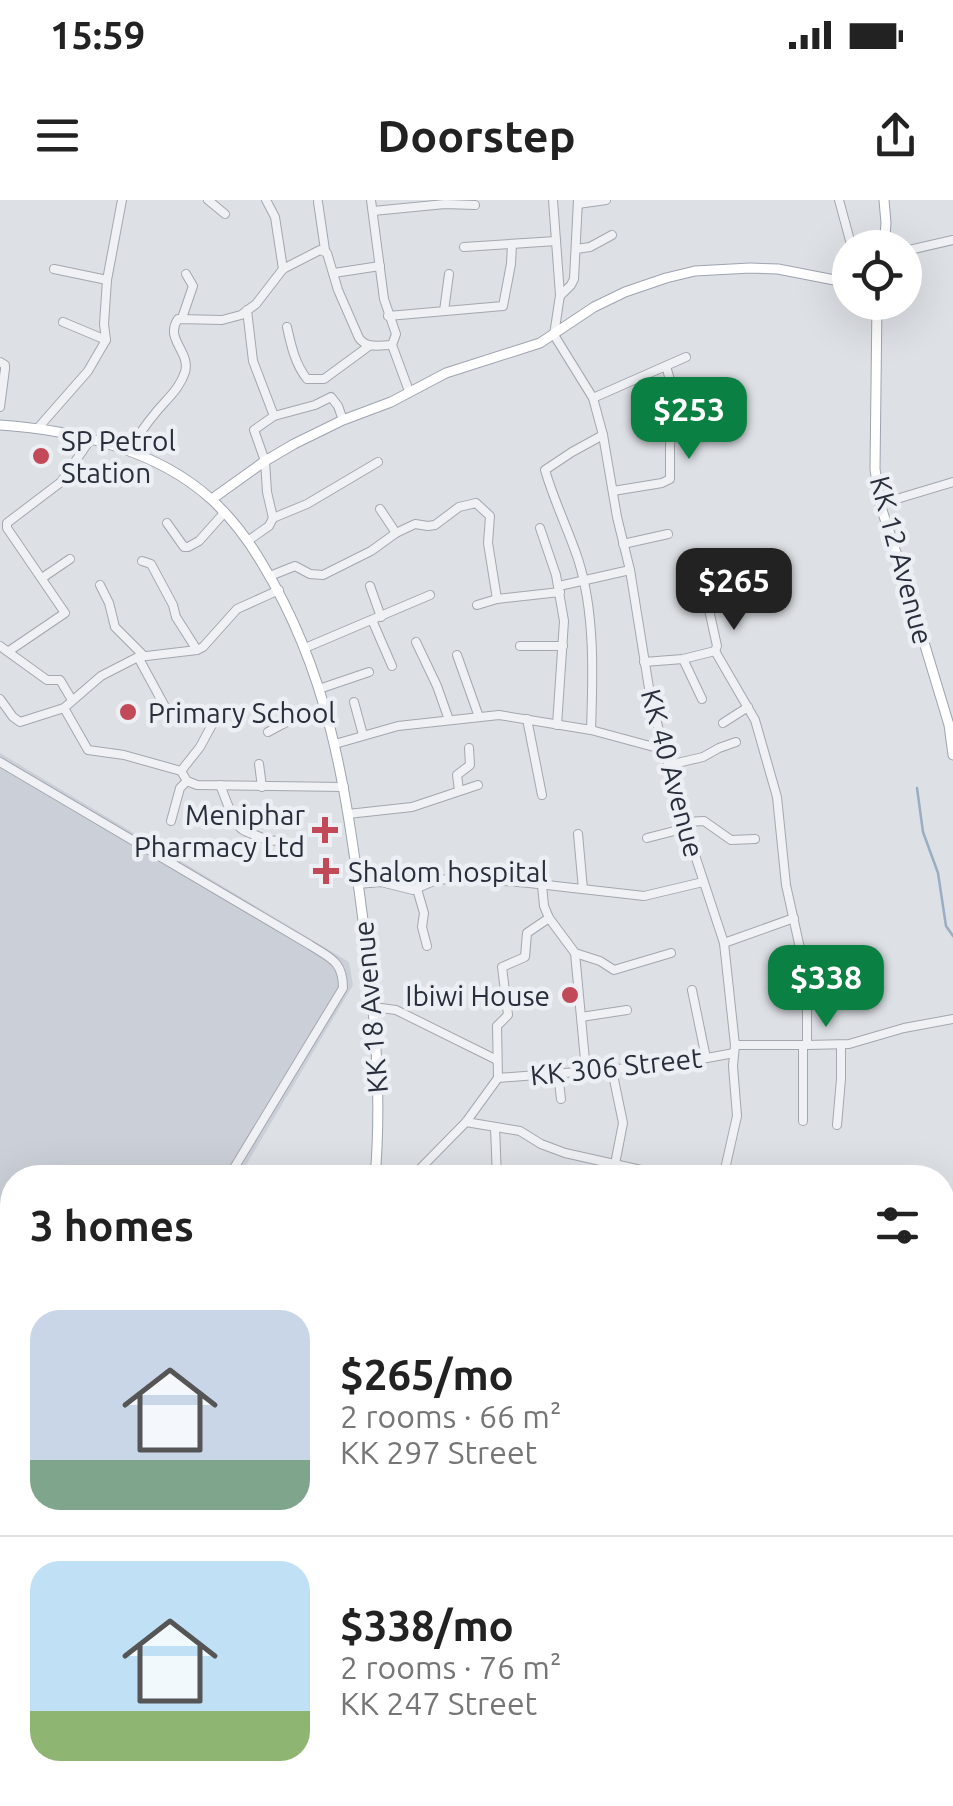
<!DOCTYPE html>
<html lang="en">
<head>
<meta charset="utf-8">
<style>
  :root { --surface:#fff; --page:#f2f2f2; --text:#222; --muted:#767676; --line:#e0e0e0; --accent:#0b8043 }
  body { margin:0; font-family:Ubuntu,sans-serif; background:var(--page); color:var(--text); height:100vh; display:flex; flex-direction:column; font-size:38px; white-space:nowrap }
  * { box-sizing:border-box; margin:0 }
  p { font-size:32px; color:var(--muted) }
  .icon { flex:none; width:55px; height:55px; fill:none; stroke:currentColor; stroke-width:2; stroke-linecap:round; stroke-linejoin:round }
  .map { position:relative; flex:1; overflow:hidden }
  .drawer { position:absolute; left:0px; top:965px; width:955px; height:642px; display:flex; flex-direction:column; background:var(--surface); border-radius:40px 40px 0 0; box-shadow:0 10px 40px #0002 }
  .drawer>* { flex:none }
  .tools { position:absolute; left:832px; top:30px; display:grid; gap:20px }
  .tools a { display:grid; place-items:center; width:90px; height:90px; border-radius:50%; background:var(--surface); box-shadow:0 10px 40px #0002; font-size:50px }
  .price { position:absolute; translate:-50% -85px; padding:0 22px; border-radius:20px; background:var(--accent); color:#fff; font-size:32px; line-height:65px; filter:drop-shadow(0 2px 5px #0008) }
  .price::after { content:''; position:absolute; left:50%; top:60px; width:30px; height:22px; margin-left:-15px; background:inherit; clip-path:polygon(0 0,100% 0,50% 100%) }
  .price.on { background:#222; color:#fff }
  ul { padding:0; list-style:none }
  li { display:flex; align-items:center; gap:30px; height:250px; padding:0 30px }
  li+li { border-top:2px solid var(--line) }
  li span { display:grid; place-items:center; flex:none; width:280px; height:200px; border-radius:30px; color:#555 }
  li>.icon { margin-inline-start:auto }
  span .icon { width:120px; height:120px; fill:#fffc; stroke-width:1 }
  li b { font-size:42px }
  h2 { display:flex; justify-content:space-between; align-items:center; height:120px; padding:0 30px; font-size:42px }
  .status { display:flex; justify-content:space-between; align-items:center; height:70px; padding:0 50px; background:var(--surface); direction:ltr }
  .status svg { height:28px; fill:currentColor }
  header { display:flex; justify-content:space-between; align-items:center; height:130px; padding:0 30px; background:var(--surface); font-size:45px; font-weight:700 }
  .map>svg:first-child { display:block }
  .built { fill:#cbcfd7 }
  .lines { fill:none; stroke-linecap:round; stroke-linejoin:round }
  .stream { stroke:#9aadc3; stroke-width:2.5 }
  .minor-casing { stroke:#a3a7af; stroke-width:10 }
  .major-casing { stroke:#9da4b0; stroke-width:11 }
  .highway-casing { stroke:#858d9b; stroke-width:14 }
  .minor { stroke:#eff1f4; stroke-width:8 }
  .major { stroke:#fff; stroke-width:9 }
  .highway { stroke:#fff; stroke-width:11 }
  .poi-dot { fill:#c24a58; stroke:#eceff3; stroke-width:4 }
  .labels { text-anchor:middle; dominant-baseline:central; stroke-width:9; stroke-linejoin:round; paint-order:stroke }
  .poi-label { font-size:28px; fill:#282e3b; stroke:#eceff3; text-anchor:start }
  .street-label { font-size:28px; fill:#282e3b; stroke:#eceff3 }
</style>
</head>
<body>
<div class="status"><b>15:59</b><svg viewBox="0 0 49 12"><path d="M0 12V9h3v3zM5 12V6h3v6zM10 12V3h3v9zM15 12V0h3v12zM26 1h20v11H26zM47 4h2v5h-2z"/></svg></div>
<header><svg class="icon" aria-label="menu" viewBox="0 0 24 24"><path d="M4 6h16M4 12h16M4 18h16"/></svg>Doorstep<svg class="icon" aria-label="share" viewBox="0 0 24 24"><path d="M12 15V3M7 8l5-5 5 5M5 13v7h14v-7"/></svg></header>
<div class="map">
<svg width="953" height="1606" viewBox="0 0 953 1606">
  <rect width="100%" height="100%" fill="#dde0e5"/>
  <polygon class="built" points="0,553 349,762 353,785 239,977 12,978 12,1180 0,1173"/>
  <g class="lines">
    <polyline class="stream" points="917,588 923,632 938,673 946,726 953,736"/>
    <g class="minor-casing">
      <g id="minor">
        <polyline points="208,0 225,14"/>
        <polyline points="266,0 275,17 283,69"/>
        <polyline points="371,0 384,99 396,134 392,145 409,191"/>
        <polyline points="553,0 560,95 554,135 593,198 603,235 617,317 630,370 649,488 659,531 686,628 724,743 735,845 733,866 737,916 723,978"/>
        <polyline points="839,0 852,48"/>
        <polyline points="318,2 325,50"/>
        <polyline points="578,4 606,0"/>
        <polyline points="373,11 445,4 475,5"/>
        <polyline points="464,47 556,41"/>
        <polyline points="576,49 590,47 612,35"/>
        <polyline points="909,50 953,40"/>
        <polyline points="54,69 107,80"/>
        <polyline points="334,73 380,66"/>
        <polyline points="561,95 571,85 574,79 578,0"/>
        <polyline points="247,110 253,161 274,216 254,230 265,261 267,292 273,318 269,326 249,340"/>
        <polyline points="444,111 449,74"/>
        <polyline points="388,116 503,106 511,64 512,44"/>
        <polyline points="182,118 193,86 186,74"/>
        <polyline points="63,122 106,140"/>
        <path d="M287,127c4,18 8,37 20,52h17l45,-33"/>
        <polyline points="0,162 5,165 5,169 0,207"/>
        <polyline points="593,198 686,157"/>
        <polyline points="274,216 315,205 331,197 338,206 343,220"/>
        <polyline points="38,228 88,171 106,140 104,124 107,80 122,0"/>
        <path d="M129,251c8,-14 18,-28 28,-40 11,-13 23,-23 28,-39 6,-20 -21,-33 -7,-53l44,1 19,-5 15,-11 27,-35 37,-19 7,3 11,37 21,48c8,11 20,7 33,7"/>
        <polyline points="613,291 662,283 670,279 670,244 678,208 666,166"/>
        <polyline points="880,304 953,282"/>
        <polyline points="380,309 396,333"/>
        <polyline points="273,318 307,304 378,262"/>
        <polyline points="167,323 184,347 188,347 199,341 224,313"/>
        <polyline points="540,328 556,375 564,421 557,525"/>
        <polyline points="623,344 668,334"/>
        <polyline points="142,361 151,364 173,405 176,417 197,450"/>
        <polyline points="270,376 295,366 310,374 323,375 371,351 396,333 415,324 428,326 435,325 459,307 476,303 490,316 488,343 497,399 560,392"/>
        <polyline points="42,378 70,359"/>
        <polyline points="100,385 109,403 115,427 143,455"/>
        <polyline points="370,386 381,417"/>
        <polyline points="559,386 630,370"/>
        <polyline points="477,405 497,399"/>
        <polyline points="708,405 717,446 715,451"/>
        <polyline points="372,420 392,466"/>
        <polyline points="416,442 437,486 449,520"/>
        <polyline points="0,446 47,480 60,480 72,500"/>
        <polyline points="520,446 563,446"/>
        <polyline points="305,448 430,395"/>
        <polyline points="9,451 65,413 7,328 7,323 61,282 90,240"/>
        <polyline points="457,455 479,517"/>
        <polyline points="138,457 170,516"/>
        <polyline points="683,459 702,499"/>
        <polyline points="644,462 683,459 715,451 755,520 777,597 786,685 807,780 807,845 735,845"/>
        <polyline points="319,489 369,472"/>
        <polyline points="0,499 13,517 20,522 64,508 101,476 138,457 197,450 203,447 237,409 279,390"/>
        <polyline points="354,502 363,535"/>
        <polyline points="64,508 88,550 124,555 181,571 187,581 197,585 344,587"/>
        <polyline points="527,519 542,595"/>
        <polyline points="723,523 748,507"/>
        <path d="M591,530c2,-55 4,-118 -13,-171 -10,-30 -24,-58 -33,-89l27,-18 31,-17"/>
        <polyline points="268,532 292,519 325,510"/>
        <polyline points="335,544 398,526 499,515 591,530 665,550"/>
        <path d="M0,562l310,183c20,13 33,16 33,43l-115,190"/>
        <polyline points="259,564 262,587"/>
        <polyline points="669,565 703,557 719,548 736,542"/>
        <polyline points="181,571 200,547 214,521"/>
        <path d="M220,585c5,11 13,39 23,45 7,5 15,4 22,10l13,1"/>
        <polyline points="459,590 457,575 470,565 469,548"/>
        <polyline points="348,614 412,607 478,585"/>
        <polyline points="171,621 180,588 187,581"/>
        <polyline points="685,622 704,621 731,640 755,639"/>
        <polyline points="578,634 583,689"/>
        <polyline points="647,638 686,628"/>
        <polyline points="358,684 381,682 413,690 436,680 465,678 529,683 644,696 703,682"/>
        <polyline points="542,685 544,706 549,718 575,753 586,871"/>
        <polyline points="417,689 424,713 422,727 427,746"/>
        <polyline points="724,743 794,718"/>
        <polyline points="575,753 600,761 614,770 671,753"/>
        <polyline points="692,790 706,858"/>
        <polyline points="373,807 396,810 497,860"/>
        <polyline points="581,817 627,810"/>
        <polyline points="803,845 803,921"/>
        <polyline points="807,845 849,844 904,828 953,819"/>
        <polyline points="612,870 623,923 615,964"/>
        <polyline points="558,873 561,899"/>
        <polyline points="498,878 669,865 734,853"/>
        <polyline points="466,922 520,931 541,944 565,953 677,978"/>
        <polyline points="837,925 841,879 841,845"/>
        <polyline points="495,927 497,978"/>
        <polyline points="411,978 466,922 498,878 497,826 508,815 502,767 525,757 527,733 549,718"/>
        <polyline points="0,1186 12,1195"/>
        <polyline points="0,1218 12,1213"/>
        <polyline points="942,1249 953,1252"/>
        <polyline points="942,1333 953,1336"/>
        <polyline points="942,1405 953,1408"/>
        <polyline points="942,1493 953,1493"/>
        <polyline points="942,1557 953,1558"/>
        <polyline points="397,1595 398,1606"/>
        <polyline points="413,1595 425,1606"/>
        <polyline points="481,1595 484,1606"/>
        <polyline points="581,1595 582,1606"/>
        <polyline points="778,1595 781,1606"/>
        <polyline points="127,1606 128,1595"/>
        <polyline points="298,1606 311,1595"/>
        <polyline points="521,1606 540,1595"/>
        <polyline points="708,1606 708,1595"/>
      </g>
    </g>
    <g class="major-casing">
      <g id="major">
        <polyline points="884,0 886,23 884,48"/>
        <polyline points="877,102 875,269 880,304 907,386 949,525 953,555"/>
        <path d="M0,225c73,5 156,24 211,74 21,19 38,42 52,66 65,107 82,217 98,340 12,91 22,181 14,273"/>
        <polyline points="212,299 265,261 294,244 343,220 391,202 446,173 540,143 594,107 625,92 666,78 695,71 750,68 778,69 850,83"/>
      </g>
    </g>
    <g class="highway-casing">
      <g id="highway">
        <polyline points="0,1411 12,1422"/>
        <polyline points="0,1429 12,1439"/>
        <polyline points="207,1595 217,1606"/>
        <polyline points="226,1595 236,1606"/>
      </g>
    </g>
    <use href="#minor" class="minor"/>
    <use href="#major" class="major"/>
    <use href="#highway" class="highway"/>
  </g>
  <g class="poi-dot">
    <circle cx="41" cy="256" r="10"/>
    <circle cx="128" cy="512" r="10"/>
    <path d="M320 615h10v10h10v10h-10v10h-10v-10h-10v-10h10z"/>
    <path d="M321 656h10v10h10v10h-10v10h-10v-10h-10v-10h10z"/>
    <circle cx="570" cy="795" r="10"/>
  </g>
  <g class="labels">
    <g class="poi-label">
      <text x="61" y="240">SP Petrol<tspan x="61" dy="32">Station</tspan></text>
      <text x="148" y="512">Primary School</text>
      <text x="305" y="614" text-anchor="end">Meniphar<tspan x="305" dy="32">Pharmacy Ltd</tspan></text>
      <text x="348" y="671">Shalom hospital</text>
      <text x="550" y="795" text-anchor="end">Ibiwi House</text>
    </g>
    <g class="street-label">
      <text transform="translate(902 360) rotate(75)">KK 12 Avenue</text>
      <text transform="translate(673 573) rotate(75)">KK 40 Avenue</text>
      <text transform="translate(370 807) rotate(-95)">KK 18 Avenue</text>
      <text transform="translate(616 866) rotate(-6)">KK 306 Street</text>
    </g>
  </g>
</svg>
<div class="tools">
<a><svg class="icon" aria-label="locate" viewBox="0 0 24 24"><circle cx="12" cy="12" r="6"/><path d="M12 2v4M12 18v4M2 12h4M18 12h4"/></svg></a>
</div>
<b class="price" style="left:689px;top:262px">$253</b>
<b class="price on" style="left:734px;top:433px">$265</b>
<b class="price" style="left:826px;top:830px">$338</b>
<section class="drawer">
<h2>3 homes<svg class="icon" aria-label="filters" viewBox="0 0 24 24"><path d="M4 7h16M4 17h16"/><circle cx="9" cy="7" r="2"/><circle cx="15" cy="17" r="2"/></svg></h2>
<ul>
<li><span style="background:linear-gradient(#c9d6e8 75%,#7fa58c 0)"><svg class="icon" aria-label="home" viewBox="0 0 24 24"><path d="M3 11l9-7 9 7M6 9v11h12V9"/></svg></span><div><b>$265/mo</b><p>2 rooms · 66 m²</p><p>KK 297 Street</p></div></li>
<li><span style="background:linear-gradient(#bfe0f5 75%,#8fb573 0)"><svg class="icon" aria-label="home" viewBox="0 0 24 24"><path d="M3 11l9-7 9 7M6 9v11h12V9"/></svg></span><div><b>$338/mo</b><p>2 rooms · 76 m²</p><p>KK 247 Street</p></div></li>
</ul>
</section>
</div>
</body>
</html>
